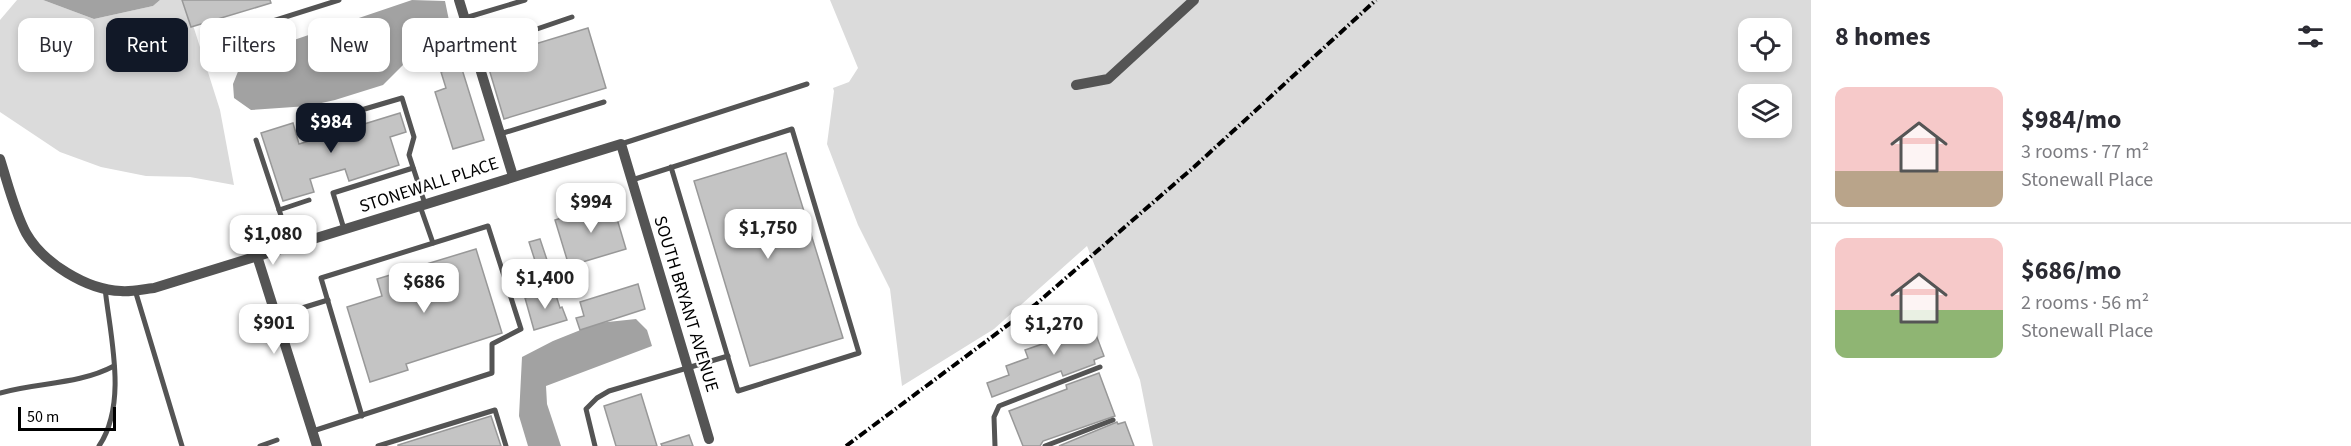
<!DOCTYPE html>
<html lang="en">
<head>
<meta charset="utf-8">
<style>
  :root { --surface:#fff; --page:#f2f2f3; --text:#2b2b33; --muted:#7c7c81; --line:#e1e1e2; --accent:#111827 }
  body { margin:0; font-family:"Source Sans 3",sans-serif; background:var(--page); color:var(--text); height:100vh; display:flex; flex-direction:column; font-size:22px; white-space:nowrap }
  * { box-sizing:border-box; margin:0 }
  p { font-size:20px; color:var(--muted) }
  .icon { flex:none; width:33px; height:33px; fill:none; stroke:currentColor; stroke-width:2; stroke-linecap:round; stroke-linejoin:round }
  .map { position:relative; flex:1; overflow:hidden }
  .sheet { display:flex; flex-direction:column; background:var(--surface); width:540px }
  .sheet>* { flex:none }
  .guide { position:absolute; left:18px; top:18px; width:570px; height:54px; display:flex; gap:12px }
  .buttons { position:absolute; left:1738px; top:18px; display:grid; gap:12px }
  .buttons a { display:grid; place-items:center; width:54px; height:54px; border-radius:12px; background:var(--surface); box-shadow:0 3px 9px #0003; font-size:30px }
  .scale { position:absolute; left:18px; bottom:15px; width:98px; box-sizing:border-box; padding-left:6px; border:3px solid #000; border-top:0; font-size:16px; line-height:21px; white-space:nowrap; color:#000; -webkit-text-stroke:4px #fff; paint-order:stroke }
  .price { position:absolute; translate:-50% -51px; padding:0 14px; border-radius:12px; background:#fff; color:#222; font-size:20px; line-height:39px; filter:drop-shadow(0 2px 3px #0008) }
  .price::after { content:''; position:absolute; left:50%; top:36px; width:18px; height:14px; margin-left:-9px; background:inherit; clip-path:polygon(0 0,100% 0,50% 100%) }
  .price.current { background:var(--accent); color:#fff }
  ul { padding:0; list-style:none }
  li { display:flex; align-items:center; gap:18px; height:150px; padding:0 24px }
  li+li { border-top:2px solid var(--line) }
  li span { display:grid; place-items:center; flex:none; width:168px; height:120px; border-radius:12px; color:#555 }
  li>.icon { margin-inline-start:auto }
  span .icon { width:72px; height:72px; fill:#fffc; stroke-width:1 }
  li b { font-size:26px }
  h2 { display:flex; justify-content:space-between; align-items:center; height:72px; padding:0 24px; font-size:26px }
  .chip { padding:0 21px; border-radius:12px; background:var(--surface); box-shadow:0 3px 9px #0003; font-size:21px; line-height:54px }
  .chip.current { background:var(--accent); color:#fff }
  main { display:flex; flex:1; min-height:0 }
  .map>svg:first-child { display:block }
  .green { fill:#dbdbdb; fill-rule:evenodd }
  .water { fill:#a2a2a2 }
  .building { fill:#c4c4c4; stroke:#989898; stroke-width:1.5 }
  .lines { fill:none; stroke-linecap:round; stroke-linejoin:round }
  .lane { stroke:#545454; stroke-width:5 }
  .street { stroke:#545454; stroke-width:10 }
  .rail { stroke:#000; stroke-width:4; stroke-dasharray:9 3 1.5 3; stroke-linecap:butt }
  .labels { text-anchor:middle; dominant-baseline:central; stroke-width:4.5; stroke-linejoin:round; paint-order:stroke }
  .street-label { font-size:18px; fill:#000; stroke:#fff }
</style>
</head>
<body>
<main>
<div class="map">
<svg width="1811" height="446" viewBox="0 0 1811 446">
  <rect width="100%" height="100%" fill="#fff"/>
  <g class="green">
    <polygon points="17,0 43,0 94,19 153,6 160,0 185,0 220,110 234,185 190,177 146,176 101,167 60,152 0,112 0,20"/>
    <path d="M830,0h981v446h-658l-13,-66 -53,-134 -93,83 -92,57 -12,-97 -32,-64 -31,-81 7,-53 -1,-3 16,-6 9,-14zM1749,28h33v34h-33zM1749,94h33v34h-33z"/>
  </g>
  <g class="water">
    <polygon points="43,0 160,0 153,6 94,19"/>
    <polygon points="412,0 445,1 452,35 409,59 383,85 335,100 308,106 251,110 234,98 233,84 241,64 285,43"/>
    <polygon points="636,319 647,330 652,346 546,386 547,404 561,446 528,446 519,416 522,357 553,341 598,323"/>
  </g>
  <g class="building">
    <polygon points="182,0 270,0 271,3 191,27"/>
    <polygon points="588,28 606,88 504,119 486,59"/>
    <polygon points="461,66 484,140 453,149 435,92 446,88 441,72"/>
    <polygon points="400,113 406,132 390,137 399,165 349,181 345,169 310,179 314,192 283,201 261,133 293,123 299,144"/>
    <polygon points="786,153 843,338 750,366 694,181"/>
    <polygon points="612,202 626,249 569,266 555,220"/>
    <polygon points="540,239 549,266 538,270 529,242"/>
    <polygon points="476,249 502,333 406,364 408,370 370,382 347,307 382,296 377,279"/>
    <polygon points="638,284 645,309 580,330 576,318 584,316 580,302"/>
    <polygon points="554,289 560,308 562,307 567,320 534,330 525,298"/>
    <polygon points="1087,311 1104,356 1094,360 1095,364 1063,376 1061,371 992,397 987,383 1009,375 1006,366 1028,358 1025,350 1048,342 1045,335 1067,327 1064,319"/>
    <polygon points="1099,373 1115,416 1043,441 1040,446 1023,446 1009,411 1067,389 1066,385"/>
    <polygon points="641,394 657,446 616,446 604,406"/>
    <polygon points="491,416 501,446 398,446 398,445"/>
    <polygon points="1117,422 1118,424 1125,422 1134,446 1059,446"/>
    <polygon points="689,435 693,446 662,446 661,444"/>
  </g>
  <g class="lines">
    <g class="lane">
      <polyline points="465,18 525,0"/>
      <polyline points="225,36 339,0"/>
      <polyline points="475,50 572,17"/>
      <polyline points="317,123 402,98 414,137 409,155 425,204"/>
      <polyline points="500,134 604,102"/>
      <polyline points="256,140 291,246"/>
      <polyline points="621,144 807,84"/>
      <polyline points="632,180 792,129 859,353 738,391 671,167"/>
      <polyline points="420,206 433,243"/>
      <polyline points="279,210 309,200"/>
      <polyline points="344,229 333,193 413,168"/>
      <polyline points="135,290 182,446"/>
      <polyline points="276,316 328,300"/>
      <path d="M0,393c38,-11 78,-8 114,-27"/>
      <polyline points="313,431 492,373 492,344 521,329 488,226 321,278 362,416"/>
      <path d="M99,446c29,-43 11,-110 6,-158"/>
      <polyline points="260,446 277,440"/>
      <polyline points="378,446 495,410 506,446"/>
      <polyline points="595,446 586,409 597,398 609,391 728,356"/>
      <polyline points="995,446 994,417 999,406 1100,367"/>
      <polyline points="1045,446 1113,420"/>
    </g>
    <g class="street">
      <polyline points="459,0 513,176"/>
      <polyline points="1076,85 1108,79 1194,0"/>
      <path d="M0,159c8,25 14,51 26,74 17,30 61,57 95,58 11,1 22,-2 33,-3l467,-144 88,295"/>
      <polyline points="257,256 317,446"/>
    </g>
    <polyline class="rail" points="846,446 1036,304 1194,167 1376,0"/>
  </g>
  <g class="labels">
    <g class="street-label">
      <text transform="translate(429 185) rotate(-18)">STONEWALL PLACE</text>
      <text transform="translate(686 304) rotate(73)">SOUTH BRYANT AVENUE</text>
    </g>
  </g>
</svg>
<div class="buttons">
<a><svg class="icon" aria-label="locate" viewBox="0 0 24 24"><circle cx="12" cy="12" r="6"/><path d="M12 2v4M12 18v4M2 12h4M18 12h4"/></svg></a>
<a><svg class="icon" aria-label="layers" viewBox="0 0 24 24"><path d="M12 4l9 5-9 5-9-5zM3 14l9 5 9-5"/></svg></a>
</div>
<div class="scale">50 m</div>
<b class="price current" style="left:331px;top:154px">$984</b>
<b class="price" style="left:591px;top:234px">$994</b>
<b class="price" style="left:768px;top:260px">$1,750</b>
<b class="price" style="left:273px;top:266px">$1,080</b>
<b class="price" style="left:545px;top:310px">$1,400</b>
<b class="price" style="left:424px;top:314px">$686</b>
<b class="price" style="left:274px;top:355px">$901</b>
<b class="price" style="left:1054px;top:356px">$1,270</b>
<div class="guide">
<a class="chip">Buy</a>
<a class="chip current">Rent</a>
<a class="chip">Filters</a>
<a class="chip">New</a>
<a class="chip">Apartment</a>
</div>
</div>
<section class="sheet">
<h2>8 homes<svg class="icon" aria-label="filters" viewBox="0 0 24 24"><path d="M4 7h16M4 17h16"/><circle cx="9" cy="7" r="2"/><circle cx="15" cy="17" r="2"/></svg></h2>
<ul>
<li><span style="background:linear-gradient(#f6c9c9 70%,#b9a48a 0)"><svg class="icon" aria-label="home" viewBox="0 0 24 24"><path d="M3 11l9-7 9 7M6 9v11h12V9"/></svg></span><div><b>$984/mo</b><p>3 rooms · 77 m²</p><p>Stonewall Place</p></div></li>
<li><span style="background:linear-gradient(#f6c9c9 60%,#8fb573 0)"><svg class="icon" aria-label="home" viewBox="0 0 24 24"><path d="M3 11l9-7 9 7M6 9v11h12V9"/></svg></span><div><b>$686/mo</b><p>2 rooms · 56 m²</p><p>Stonewall Place</p></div></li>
</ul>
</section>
</main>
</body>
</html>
